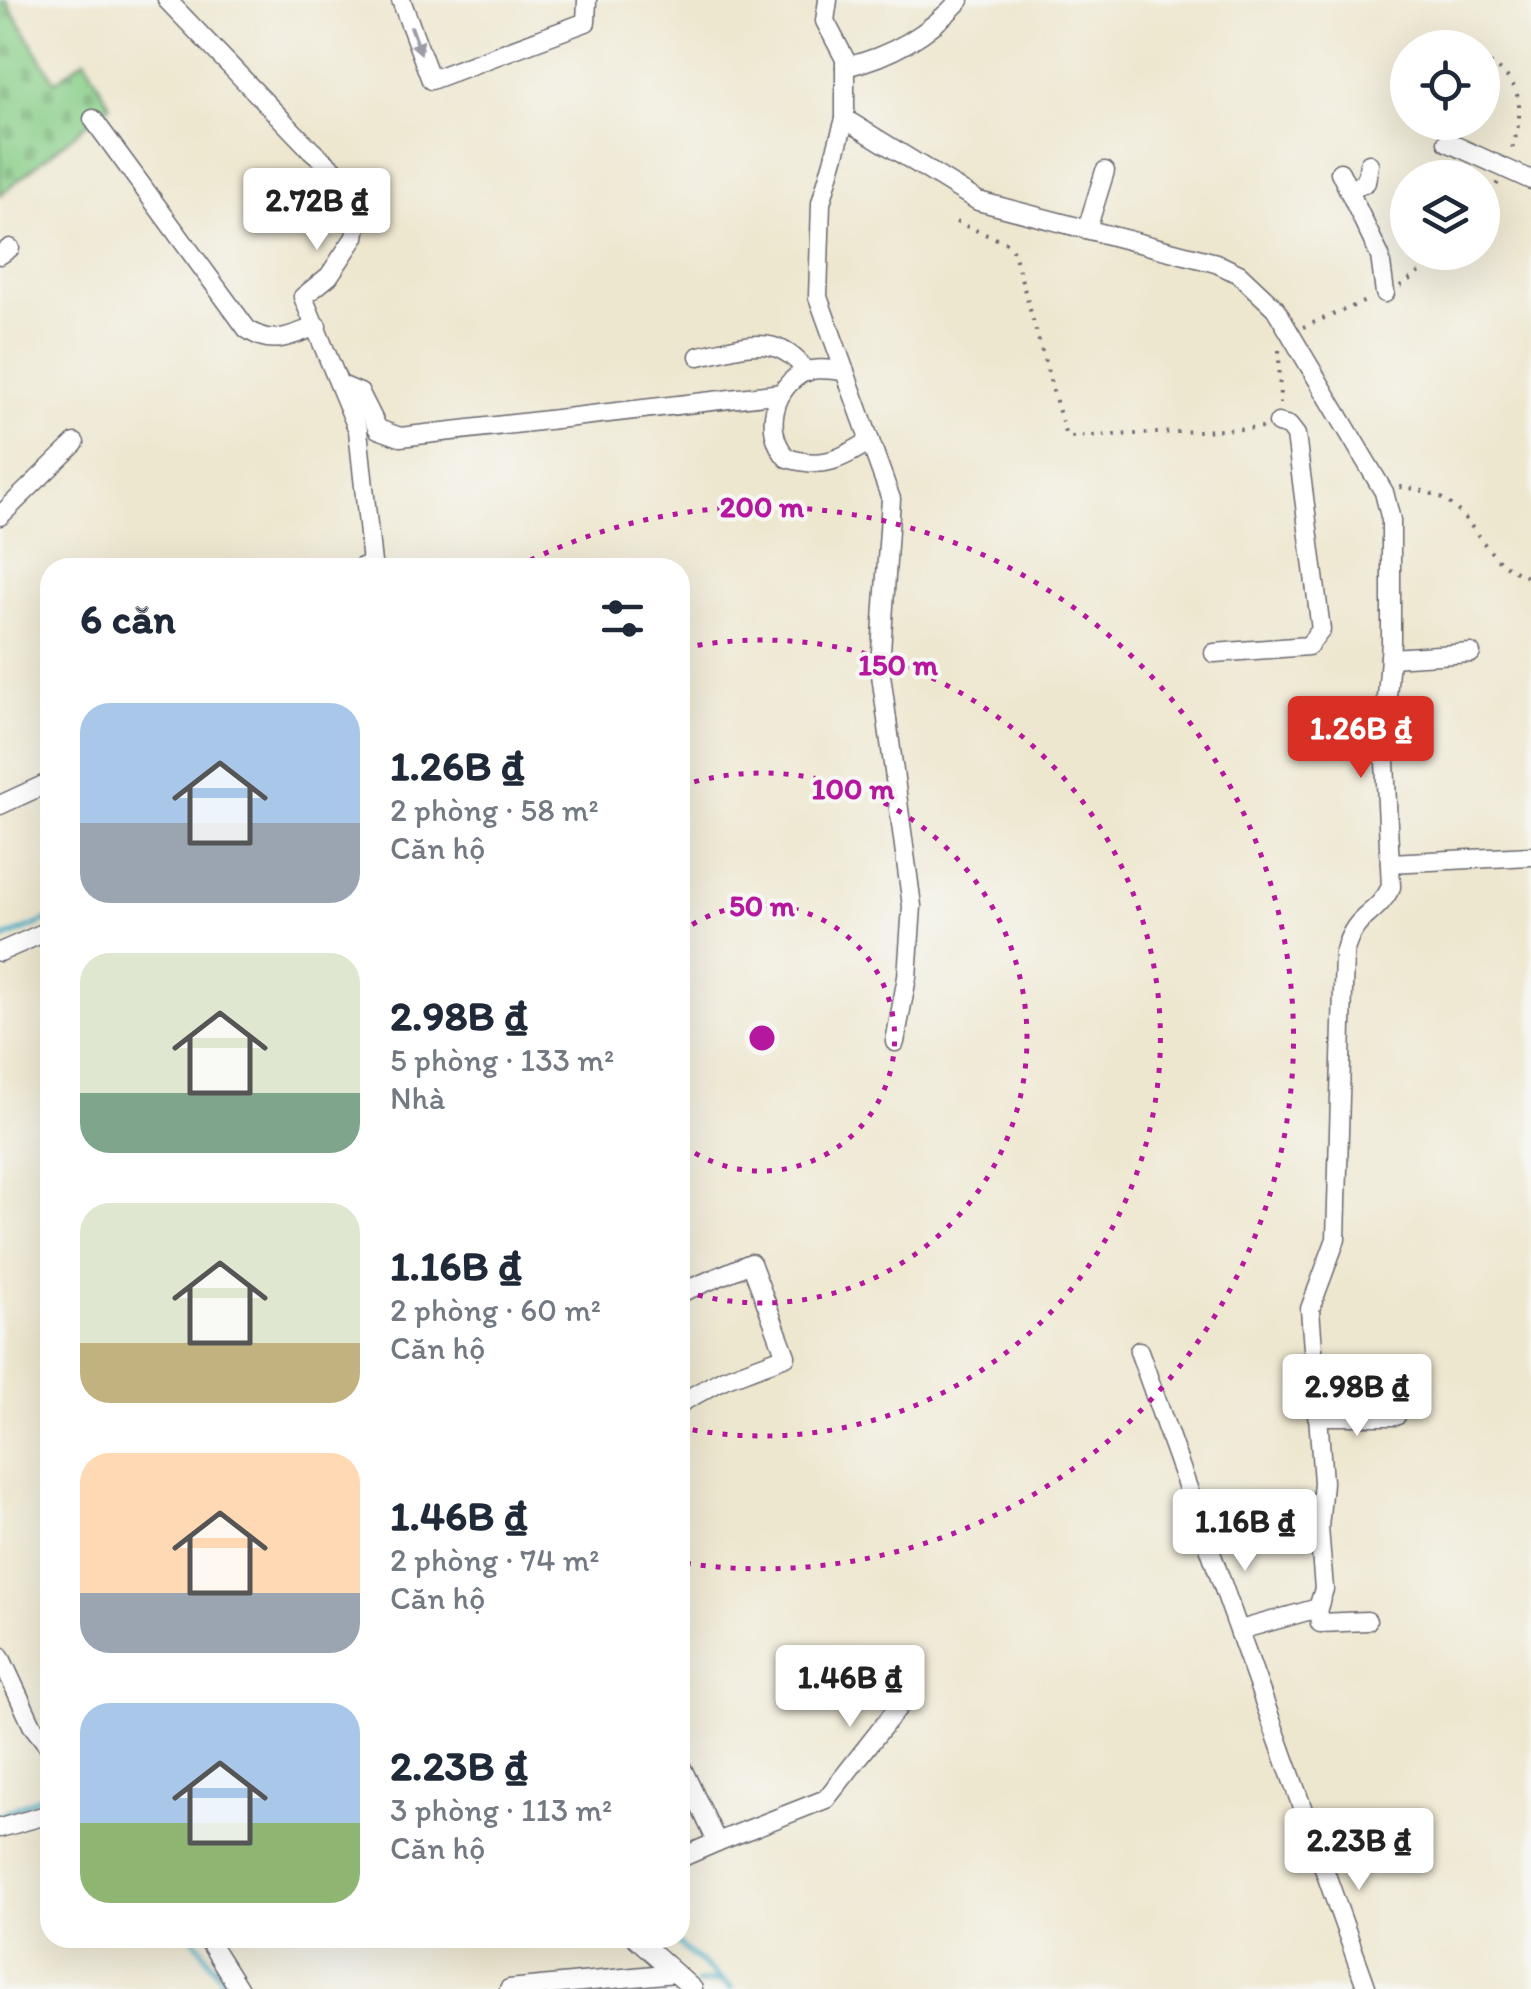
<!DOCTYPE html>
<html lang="vi">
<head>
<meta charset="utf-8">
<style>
  :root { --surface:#fff; --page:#f6f6f7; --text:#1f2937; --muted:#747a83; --accent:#d93025 }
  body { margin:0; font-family:Itim,sans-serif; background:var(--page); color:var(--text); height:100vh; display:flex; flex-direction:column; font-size:38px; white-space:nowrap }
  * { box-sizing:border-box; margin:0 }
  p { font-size:32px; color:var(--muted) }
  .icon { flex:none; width:55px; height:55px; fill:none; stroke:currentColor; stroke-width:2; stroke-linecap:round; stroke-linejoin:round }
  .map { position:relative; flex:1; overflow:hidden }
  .details { position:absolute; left:40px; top:558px; width:650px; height:1390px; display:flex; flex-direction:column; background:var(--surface); border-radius:30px; box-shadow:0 10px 40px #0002 }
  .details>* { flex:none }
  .tools { position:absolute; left:1390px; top:30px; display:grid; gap:20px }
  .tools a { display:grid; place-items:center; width:110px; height:110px; border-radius:50%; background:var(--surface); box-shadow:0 10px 40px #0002; font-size:50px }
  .price { position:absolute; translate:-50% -85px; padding:0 22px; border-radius:10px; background:#fff; color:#222; font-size:32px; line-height:65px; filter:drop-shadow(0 2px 5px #0008) }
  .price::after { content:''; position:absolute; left:50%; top:60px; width:30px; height:22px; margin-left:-15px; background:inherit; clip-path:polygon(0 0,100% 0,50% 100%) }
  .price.on { background:var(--accent); color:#fff }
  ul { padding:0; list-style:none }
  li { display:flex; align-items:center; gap:30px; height:250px; padding:0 40px }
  li span { display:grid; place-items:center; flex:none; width:280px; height:200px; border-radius:30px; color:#555 }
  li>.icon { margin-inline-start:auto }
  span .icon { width:120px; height:120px; fill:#fffc; stroke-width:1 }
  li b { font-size:42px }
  h2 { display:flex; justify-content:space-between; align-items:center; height:120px; padding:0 40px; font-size:42px }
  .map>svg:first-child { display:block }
  .cemetery { fill:url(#cemetery-stones); stroke:#567862; stroke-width:2.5 }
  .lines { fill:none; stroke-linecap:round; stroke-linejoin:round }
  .stream { stroke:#4aafc9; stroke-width:5 }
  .minor-casing { stroke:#69676f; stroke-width:21 }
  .path { stroke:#69676f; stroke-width:4; stroke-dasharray:2.5 8; stroke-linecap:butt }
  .minor { stroke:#fff; stroke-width:18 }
  .oneway { fill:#9c9ca7 }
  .ring { fill:none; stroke:#b5179e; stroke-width:5; stroke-dasharray:5 10 }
  .centre { fill:#b5179e; stroke:#f6f6f2; stroke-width:5 }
  .ring-label { font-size:30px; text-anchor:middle; font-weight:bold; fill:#b5179e; stroke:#f6f6f2; stroke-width:8; stroke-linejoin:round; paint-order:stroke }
</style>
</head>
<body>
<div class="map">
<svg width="1531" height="1989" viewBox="0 0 1531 1989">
  <defs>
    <pattern id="cemetery-stones" width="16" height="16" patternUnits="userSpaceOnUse" patternTransform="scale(2.5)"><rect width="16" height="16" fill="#89cf89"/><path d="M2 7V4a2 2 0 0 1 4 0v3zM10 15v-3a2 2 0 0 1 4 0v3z" fill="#76b177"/></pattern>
  </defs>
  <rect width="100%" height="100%" fill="#f6f6f2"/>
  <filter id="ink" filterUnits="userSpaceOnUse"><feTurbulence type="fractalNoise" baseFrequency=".01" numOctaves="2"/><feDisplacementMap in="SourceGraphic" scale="20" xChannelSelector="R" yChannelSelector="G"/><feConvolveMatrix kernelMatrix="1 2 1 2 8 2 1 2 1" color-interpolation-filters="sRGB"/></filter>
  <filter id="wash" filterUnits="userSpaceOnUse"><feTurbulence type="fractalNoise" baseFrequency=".0048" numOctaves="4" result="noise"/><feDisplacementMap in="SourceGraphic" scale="40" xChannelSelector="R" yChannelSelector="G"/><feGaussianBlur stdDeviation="2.25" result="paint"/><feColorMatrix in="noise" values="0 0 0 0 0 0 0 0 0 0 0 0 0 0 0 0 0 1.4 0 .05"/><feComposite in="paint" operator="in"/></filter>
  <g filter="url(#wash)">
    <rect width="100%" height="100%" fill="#eee7cf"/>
    <polygon class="cemetery" points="6,0 55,82 85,59 110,105 0,195 0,2"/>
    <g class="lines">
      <g class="stream">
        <polyline points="0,940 50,919"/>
        <polyline points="0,1816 50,1792"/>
        <polyline points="194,1938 229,1989"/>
        <polyline points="671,1938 732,1989"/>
        <polyline points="697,1983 723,1981"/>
        <polyline points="604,1989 681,1984"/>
      </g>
    </g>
  </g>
  <g filter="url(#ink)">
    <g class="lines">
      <g class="minor-casing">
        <g id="minor">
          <polyline points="167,0 311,150 353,186 359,213 355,237 329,276 303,297 358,430 372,563 360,568"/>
          <polyline points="401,0 431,80 586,22 587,0"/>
          <polyline points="828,0 825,21 845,59 845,119 821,203 818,297 891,499 880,667 912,906 907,977 895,1042"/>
          <path d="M845,67c44,-10 84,-33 115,-67"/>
          <path d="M93,119l154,210c25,18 43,7 70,-3"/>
          <path d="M845,119l133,82 238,62 23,11 36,34 109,184 7,28v122l-7,99 7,146c-16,32 -36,24 -47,67l-8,285 -26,70 13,173 -4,46 5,61 -6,19 2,15 47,-2"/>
          <polyline points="1447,142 1531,180"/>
          <polyline points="1340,172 1380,256 1385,293"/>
          <polyline points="1349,191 1366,182 1369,164"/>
          <polyline points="1087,229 1105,171"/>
          <polyline points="0,255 10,248"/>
          <path d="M699,356c45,-9 77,-26 108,16"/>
          <path d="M845,371c-15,-1 -33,-5 -46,4 -28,19 -34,58 -12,83 36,11 52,2 83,-17"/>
          <polyline points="341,385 360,393 378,429 400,437 782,393"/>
          <polyline points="0,516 75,443"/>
          <polyline points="1214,653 1308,646 1321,630 1296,435 1289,426 1278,423"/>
          <polyline points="1390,658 1471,653"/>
          <polyline points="0,805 50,782"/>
          <polyline points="1390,863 1531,856"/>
          <polyline points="0,952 50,930"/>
          <polyline points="680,1293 751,1263 786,1356 724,1379 680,1403"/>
          <polyline points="1139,1351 1367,1989"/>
          <polyline points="1317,1416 1396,1416"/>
          <polyline points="1240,1630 1318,1608"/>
          <polyline points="0,1656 32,1725 50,1748"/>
          <polyline points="680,1764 717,1842 680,1858"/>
          <polyline points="0,1828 50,1814"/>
          <polyline points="717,1842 826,1799 907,1696"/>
          <polyline points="207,1938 239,1989"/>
          <polyline points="636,1938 693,1989"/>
          <polyline points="509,1989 675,1973"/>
        </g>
      </g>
      <g class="path">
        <path d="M1490,63c37,22 33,54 20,92"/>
        <polyline points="1482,213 1498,182"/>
        <polyline points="956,222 1009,244 1014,253 1065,433 1070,437 1264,428"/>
        <polyline points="1400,286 1450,252"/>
        <polyline points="1303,327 1368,300"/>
        <polyline points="1279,350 1280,404"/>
        <path d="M1400,487c81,6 69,73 131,91"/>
      </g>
      <use href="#minor" class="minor"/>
    </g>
    <defs><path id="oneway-solid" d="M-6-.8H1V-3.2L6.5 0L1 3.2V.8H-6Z" transform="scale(2.5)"/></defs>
    <use class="oneway" href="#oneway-solid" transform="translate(416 40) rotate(70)"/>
  </g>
  <g class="ring">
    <path d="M680 933A133 133 0 1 1 680 1143"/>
    <path d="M680 786A265 265 0 1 1 680 1290"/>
    <path d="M683 648A398 398 0 1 1 683 1428"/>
    <path d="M517 567A531 531 0 1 1 684 1563"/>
  </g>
  <circle cx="762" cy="1038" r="15" class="centre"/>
  <g class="ring-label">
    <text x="762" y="517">200 m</text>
    <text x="898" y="675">150 m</text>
    <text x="853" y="799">100 m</text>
    <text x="762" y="916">50 m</text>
  </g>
</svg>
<div class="tools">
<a><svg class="icon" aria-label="locate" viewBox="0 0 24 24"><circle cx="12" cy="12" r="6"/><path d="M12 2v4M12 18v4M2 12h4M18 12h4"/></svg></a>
<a><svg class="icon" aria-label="layers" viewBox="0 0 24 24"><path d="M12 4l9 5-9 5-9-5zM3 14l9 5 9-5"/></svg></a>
</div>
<b class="price" style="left:317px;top:253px">2.72B ₫</b>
<b class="price on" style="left:1361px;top:781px">1.26B ₫</b>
<b class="price" style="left:1357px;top:1439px">2.98B ₫</b>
<b class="price" style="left:1245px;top:1574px">1.16B ₫</b>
<b class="price" style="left:850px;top:1730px">1.46B ₫</b>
<b class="price" style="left:1359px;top:1893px">2.23B ₫</b>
<section class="details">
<h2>6 căn<svg class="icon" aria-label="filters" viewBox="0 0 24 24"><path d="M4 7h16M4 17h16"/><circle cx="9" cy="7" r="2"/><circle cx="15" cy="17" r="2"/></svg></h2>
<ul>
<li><span style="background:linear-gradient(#a9c7e8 60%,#9aa5b1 0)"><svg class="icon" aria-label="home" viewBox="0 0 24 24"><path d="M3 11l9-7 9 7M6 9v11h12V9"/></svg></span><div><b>1.26B ₫</b><p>2 phòng · 58 m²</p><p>Căn hộ</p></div></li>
<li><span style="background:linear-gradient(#dfe7d0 70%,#7fa58c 0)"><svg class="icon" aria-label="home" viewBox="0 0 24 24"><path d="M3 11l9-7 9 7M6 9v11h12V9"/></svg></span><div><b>2.98B ₫</b><p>5 phòng · 133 m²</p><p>Nhà</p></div></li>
<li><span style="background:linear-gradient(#dfe7d0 70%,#c2b280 0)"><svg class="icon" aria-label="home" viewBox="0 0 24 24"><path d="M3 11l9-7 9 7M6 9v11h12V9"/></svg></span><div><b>1.16B ₫</b><p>2 phòng · 60 m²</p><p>Căn hộ</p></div></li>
<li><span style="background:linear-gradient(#ffd9b3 70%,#9aa5b1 0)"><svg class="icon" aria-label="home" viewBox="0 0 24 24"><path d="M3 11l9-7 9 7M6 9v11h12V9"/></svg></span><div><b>1.46B ₫</b><p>2 phòng · 74 m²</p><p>Căn hộ</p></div></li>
<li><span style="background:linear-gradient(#a9c7e8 60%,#8fb573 0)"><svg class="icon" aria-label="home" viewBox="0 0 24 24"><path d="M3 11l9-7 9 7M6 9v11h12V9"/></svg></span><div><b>2.23B ₫</b><p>3 phòng · 113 m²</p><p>Căn hộ</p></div></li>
</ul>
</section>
</div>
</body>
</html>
